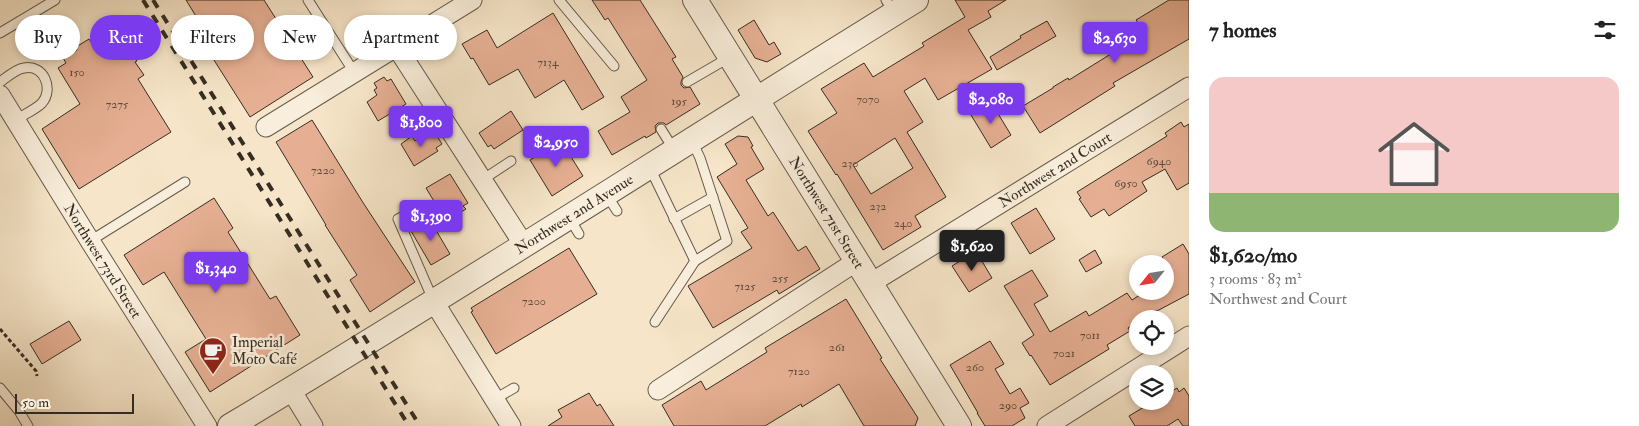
<!DOCTYPE html>
<html lang="en">
<head>
<meta charset="utf-8">
<style>
  :root { --surface:#fff; --page:#f2f2f2; --text:#222; --muted:#767676; --accent:#7c3aed }
  body { margin:0; font-family:"IM FELL Double Pica",serif; background:var(--page); color:var(--text); height:100vh; display:flex; flex-direction:column; font-size:19px; white-space:nowrap }
  * { box-sizing:border-box; margin:0 }
  p { font-size:16px; color:var(--muted) }
  .icon { flex:none; width:28px; height:28px; fill:none; stroke:currentColor; stroke-width:2; stroke-linecap:round; stroke-linejoin:round }
  .map { position:relative; flex:1; overflow:hidden }
  .panel { display:flex; flex-direction:column; background:var(--surface); width:450px }
  .panel>* { flex:none }
  .guide { position:absolute; left:15px; top:15px; width:475px; height:45px; display:flex; gap:10px }
  .needle { width:32px; rotate:240deg }
  .controls { position:absolute; left:1129px; top:255px; display:grid; gap:10px }
  .controls a { display:grid; place-items:center; width:45px; height:45px; border-radius:50%; background:var(--surface); box-shadow:0 2px 8px #0003; font-size:25px }
  .scale { position:absolute; left:15px; bottom:12px; width:119px; box-sizing:border-box; padding-left:5px; border:2px solid #352d23; border-top:0; font-size:14px; line-height:18px; white-space:nowrap; color:#352d23; -webkit-text-stroke:4px #f9eedb; paint-order:stroke }
  .price { position:absolute; translate:-50% -42px; padding:0 11px; border-radius:5px; background:var(--accent); color:#fff; font-size:16px; line-height:32px; filter:drop-shadow(0 1px 2px #0008) }
  .price::after { content:''; position:absolute; left:50%; top:30px; width:15px; height:11px; margin-left:-8px; background:inherit; clip-path:polygon(0 0,100% 0,50% 100%) }
  .price.selected { background:#222; color:#fff }
  ul { padding:0; list-style:none }
  li { display:grid; align-content:center; gap:10px; height:265px; padding:0 20px }
  li span { display:grid; place-items:center; height:155px; border-radius:15px; color:#555 }
  li>.icon { margin-inline-start:auto }
  span .icon { width:90px; height:90px; fill:#fffc; stroke-width:1 }
  li b { font-size:21px }
  h2 { display:flex; justify-content:space-between; align-items:center; height:60px; padding:0 20px; font-size:21px }
  .tag { padding:0 18px; border-radius:22px; background:var(--surface); box-shadow:0 2px 8px #0003; font-size:18px; line-height:45px }
  .tag.selected { background:var(--accent); color:#fff }
  main { display:flex; flex:1; min-height:0 }
  .map>svg:first-child { display:block }
  .building { fill:#e6af93; stroke:#352d23; fill-rule:evenodd }
  .lines { fill:none; stroke-linecap:round; stroke-linejoin:round }
  .service-casing { stroke:#655b4c; stroke-width:11 }
  .minor-casing { stroke:#655b4c; stroke-width:21 }
  .tertiary-casing { stroke:#655b4c; stroke-width:26 }
  .path { stroke:#352d23; stroke-width:3; stroke-dasharray:4 2.5; stroke-linecap:butt }
  .service { stroke:#f9eedb; stroke-width:9 }
  .minor { stroke:#f9eedb; stroke-width:19 }
  .tertiary { stroke:#f9eedb; stroke-width:24 }
  .rail { stroke:#352d23; stroke-width:4; stroke-dasharray:9 9; stroke-linecap:butt }
  .labels { text-anchor:middle; dominant-baseline:central; stroke-width:5; stroke-linejoin:round; paint-order:stroke }
  .number-label { font-size:12px; fill:#614e3f }
  .street-label { font-size:15px; fill:#352d23; stroke:#f9eedb }
  .poi-label { font-size:15px; fill:#352d23; stroke:#f9eedb; text-anchor:start }
</style>
</head>
<body>
<main>
<div class="map">
<svg width="1189" height="426" viewBox="0 0 1189 426">
  <rect width="100%" height="100%" fill="#f6e5c8"/>
  <filter id="stains"><feTurbulence type="fractalNoise" baseFrequency=".004" numOctaves="4"/><feColorMatrix values="0 0 0 0 .2 0 0 0 0 .09 0 0 0 0 .02 0 0 0 .5 -.17"/></filter>
  <radialGradient id="worn" r=".72"><stop offset=".6" stop-color="#630" stop-opacity="0"/><stop offset="1" stop-color="#630" stop-opacity=".3"/></radialGradient>
  <g class="building">
    <polygon points="186,0 264,0 313,77 250,117 195,30 202,26"/>
    <polygon points="592,0 640,0 676,57 672,59 683,77 681,82 681,85 684,88 690,87 700,104 666,125 664,123 658,123 655,126 656,132 646,138 645,136 612,155 598,131 630,112 621,97 647,80 608,18 605,20"/>
    <path d="M955,0h51l-18,11 3,6 -23,13 24,39 -54,31 -13,-22 -21,13 19,31 -16,10 39,65 -31,19 6,11 -38,23 -46,-76 -1,1 -28,-44 29,-18 -16,-24 43,-26 9,14 51,-31 -2,-3 43,-26zM895,138l18,30 -42,26 -18,-29z"/>
    <polygon points="1169,0 1189,0 1189,39 1113,83 1115,86 1040,133 1023,106 1053,88 1053,87 1068,78 1069,80 1114,52 1110,44 1141,27 1136,20"/>
    <polygon points="553,13 604,97 582,110 564,80 535,98 518,69 489,85 473,58 471,59 462,44 487,30 497,48"/>
    <polygon points="754,20 769,45 774,42 781,54 767,62 755,58 738,30"/>
    <polygon points="1047,21 1056,36 997,70 990,57 1021,38 1020,36"/>
    <polygon points="118,30 137,61 135,62 144,75 138,79 171,132 79,189 42,129 80,104 58,68 66,63 63,58 77,50 76,47 89,39 93,45"/>
    <polygon points="384,77 387,81 391,79 406,104 378,121 367,102 377,95 374,90 377,88 374,83"/>
    <polygon points="991,102 1011,135 991,148 971,115"/>
    <polygon points="511,111 523,130 494,149 491,145 488,147 479,133"/>
    <polygon points="312,120 362,201 415,282 370,312 350,280 357,275 325,225 326,225 276,142"/>
    <polygon points="1181,122 1184,127 1189,124 1189,183 1177,190 1165,169 1142,182 1147,191 1109,216 1104,209 1091,217 1079,199 1081,198 1077,192 1167,136 1165,133"/>
    <polygon points="427,133 429,137 435,133 442,144 436,148 438,151 414,166 401,144 412,136 415,141"/>
    <polygon points="738,136 748,137 753,146 751,147 764,169 746,180 768,216 773,212 798,251 806,246 820,269 779,294 777,290 713,328 688,286 752,248 741,232 748,228 717,177 737,164 725,144"/>
    <polygon points="561,141 583,176 552,196 530,160"/>
    <polygon points="450,174 468,203 463,206 466,209 446,221 426,188"/>
    <polygon points="214,198 233,228 228,232 270,299 276,296 300,335 210,392 185,352 206,339 164,272 143,285 124,255"/>
    <polygon points="1036,208 1055,239 1030,254 1011,223"/>
    <polygon points="430,220 450,254 431,265 411,231"/>
    <polygon points="1183,244 1189,254 1189,294 1157,311 1156,310 1143,319 1138,319 1138,322 1128,328 1130,331 1107,345 1109,349 1050,385 1031,355 1030,356 1022,343 1034,335 1004,286 1032,270 1048,296 1034,304 1050,332 1086,311 1089,316 1127,293 1132,300 1146,291 1165,291 1165,272 1169,270 1162,257"/>
    <polygon points="569,248 597,294 496,354 471,312 473,311 471,308"/>
    <polygon points="1095,250 1102,263 1086,272 1079,260"/>
    <polygon points="976,251 992,278 969,292 952,266"/>
    <polygon points="846,299 882,358 880,359 918,418 915,426 864,426 839,384 802,407 801,404 765,426 674,426 662,405 701,381 706,390 767,352 765,348"/>
    <polygon points="69,321 81,340 42,364 30,344"/>
    <polygon points="990,341 1004,364 995,369 1010,394 1020,388 1029,403 1020,408 1025,418 1012,426 985,426 977,413 978,413 950,365"/>
    <polygon points="1177,388 1179,392 1184,388 1189,396 1189,426 1183,426 1178,419 1167,426 1135,426 1129,416 1154,401 1165,401 1165,395"/>
    <polygon points="589,393 597,406 600,404 614,426 548,426 562,417 558,410"/>
  </g>
  <g class="lines">
    <g class="service-casing">
      <g id="service">
        <polyline points="308,0 354,72"/>
        <polyline points="559,0 614,66"/>
        <polyline points="886,0 894,13"/>
        <polyline points="0,33 55,0"/>
        <path d="M0,82c7,-5 16,-13 24,-14 20,-4 30,21 18,35 -7,7 -19,12 -27,17"/>
        <polyline points="687,82 730,57"/>
        <polyline points="661,129 674,150"/>
        <polyline points="650,168 695,261 727,241 700,158 692,141"/>
        <polyline points="482,180 511,161"/>
        <polyline points="606,194 617,211"/>
        <polyline points="421,207 398,219 434,302"/>
        <polyline points="570,219 579,234"/>
        <polyline points="674,219 713,197"/>
        <polyline points="90,241 185,182"/>
        <polyline points="655,322 695,261"/>
        <polyline points="0,388 19,411 28,426"/>
        <polyline points="495,399 514,388"/>
      </g>
    </g>
    <g class="minor-casing">
      <g id="minor">
        <polyline points="396,46 524,245"/>
        <path id="s1" d="M0,95l90,146 117,185"/>
        <polyline points="266,127 472,0"/>
        <path id="s2" d="M871,283l318,-196"/>
        <polyline points="434,302 511,426"/>
        <polyline points="291,390 313,426"/>
        <polyline points="658,390 857,261"/>
        <polyline points="1047,426 1189,336"/>
      </g>
    </g>
    <g class="tertiary-casing">
      <g id="tertiary">
        <path id="s3" d="M695,0l264,426"/>
        <path id="s4" d="M230,426c231,-138 457,-285 686,-426"/>
      </g>
    </g>
    <polyline class="path" points="0,329 36,371 37,376"/>
    <use href="#service" class="service"/>
    <use href="#minor" class="minor"/>
    <use href="#tertiary" class="tertiary"/>
    <g class="rail">
      <polyline points="143,0 409,426"/>
      <polyline points="153,0 420,426"/>
    </g>
  </g>
  <defs>
    <g id="cafe-pin" transform="scale(1.4375)"><path d="M0 17L-7.5 6A9.5 9.5 0 1 1 7.5 6Z" fill="#8f2418" stroke="#f9eedb"/><path d="M-5.5-4.5H6V0H3Q3 3.5 0 3.5H-2.5Q-5.5 3.5-5.5 0ZM3-3.2v2h1.7v-2ZM-6 4.5H4V6H-6Z" fill="#fff"/></g>
  </defs>
  <g fill-rule="evenodd">
    <use href="#cafe-pin" x="213" y="351"/>
  </g>
  <g class="labels">
    <g class="number-label">
      <text x="548" y="62">7134</text>
      <text x="77" y="72">150</text>
      <text x="868" y="99">7070</text>
      <text x="679" y="101">195</text>
      <text x="117" y="104">7275</text>
      <text x="1159" y="161">6940</text>
      <text x="850" y="163">230</text>
      <text x="323" y="170">7220</text>
      <text x="1126" y="183">6950</text>
      <text x="878" y="206">232</text>
      <text x="903" y="223">240</text>
      <text x="780" y="278">255</text>
      <text x="745" y="286">7125</text>
      <text x="534" y="301">7200</text>
      <text x="1090" y="335">7011</text>
      <text x="837" y="347">261</text>
      <text x="1064" y="353">7021</text>
      <text x="975" y="367">260</text>
      <text x="799" y="371">7120</text>
      <text x="1008" y="405">290</text>
    </g>
    <g class="street-label">
      <text stroke="none"><textPath href="#s2" startOffset="216">Northwest 2nd Court</textPath></text>
      <text stroke="none"><textPath href="#s3" startOffset="250">Northwest 71st Street</textPath></text>
      <text stroke="none"><textPath href="#s4" startOffset="404">Northwest 2nd Avenue</textPath></text>
      <text stroke="none"><textPath href="#s1" startOffset="195">Northwest 73rd Street</textPath></text>
    </g>
    <g class="poi-label">
      <text x="232" y="342">Imperial<tspan x="232" dy="17">Moto Café</tspan></text>
    </g>
  </g>
  <rect width="100%" height="100%" filter="url(#stains)"/>
  <rect width="100%" height="100%" fill="url(#worn)"/>
</svg>
<div class="controls">
<a><svg class="needle" viewBox="-14 -14 28 28"><path d="M0-13l5 13h-10z" fill="#e53935"/><path d="M0 13l5-13h-10z" fill="#767676"/></svg></a>
<a><svg class="icon" aria-label="locate" viewBox="0 0 24 24"><circle cx="12" cy="12" r="6"/><path d="M12 2v4M12 18v4M2 12h4M18 12h4"/></svg></a>
<a><svg class="icon" aria-label="layers" viewBox="0 0 24 24"><path d="M12 4l9 5-9 5-9-5zM3 14l9 5 9-5"/></svg></a>
</div>
<div class="scale">50 m</div>
<b class="price" style="left:1115px;top:64px">$2,630</b>
<b class="price" style="left:991px;top:125px">$2,080</b>
<b class="price" style="left:421px;top:148px">$1,800</b>
<b class="price" style="left:556px;top:168px">$2,950</b>
<b class="price" style="left:431px;top:242px">$1,390</b>
<b class="price selected" style="left:972px;top:272px">$1,620</b>
<b class="price" style="left:216px;top:294px">$1,340</b>
<div class="guide">
<a class="tag">Buy</a>
<a class="tag selected">Rent</a>
<a class="tag">Filters</a>
<a class="tag">New</a>
<a class="tag">Apartment</a>
</div>
</div>
<section class="panel">
<h2>7 homes<svg class="icon" aria-label="filters" viewBox="0 0 24 24"><path d="M4 7h16M4 17h16"/><circle cx="9" cy="7" r="2"/><circle cx="15" cy="17" r="2"/></svg></h2>
<ul>
<li><span style="background:linear-gradient(#f6c9c9 75%,#8fb573 0)"><svg class="icon" aria-label="home" viewBox="0 0 24 24"><path d="M3 11l9-7 9 7M6 9v11h12V9"/></svg></span><div><b>$1,620/mo</b><p>3 rooms · 83 m²</p><p>Northwest 2nd Court</p></div></li>
</ul>
</section>
</main>
</body>
</html>
